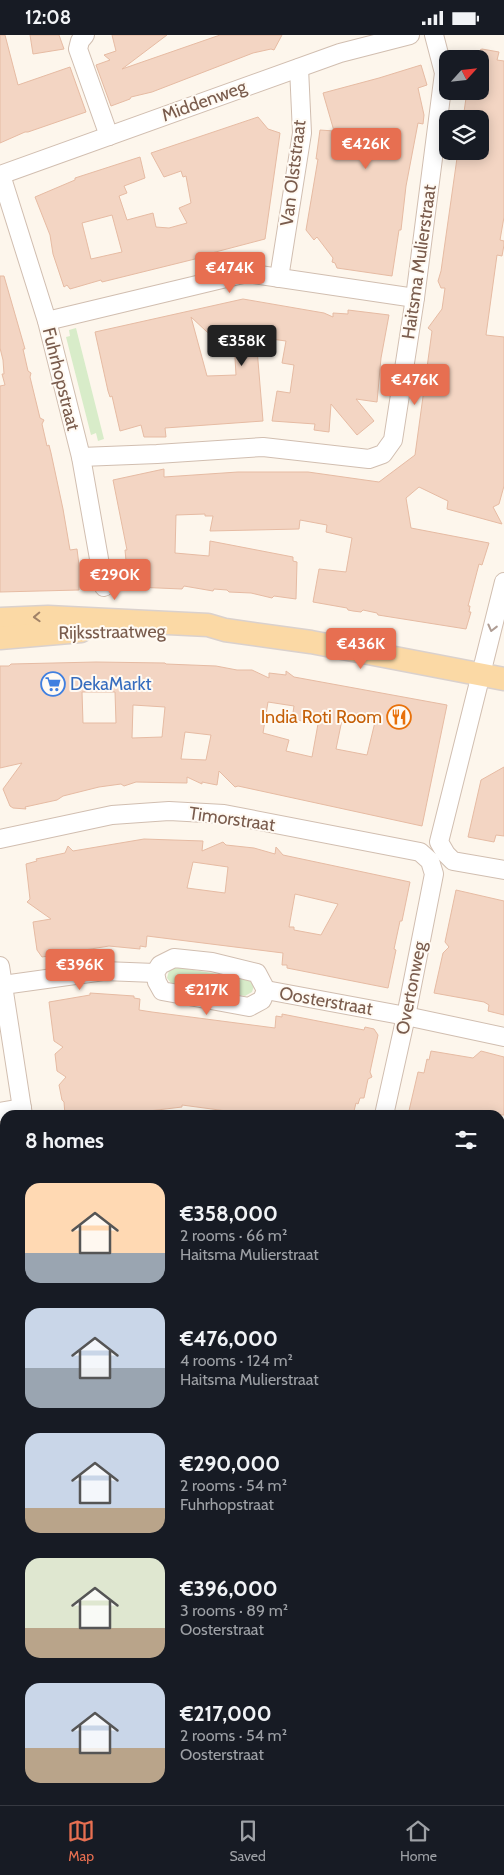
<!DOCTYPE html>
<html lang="en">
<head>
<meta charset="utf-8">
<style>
  :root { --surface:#171b24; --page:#20242c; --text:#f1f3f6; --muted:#9ea1a6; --line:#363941; --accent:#e76f51 }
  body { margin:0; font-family:Cabin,sans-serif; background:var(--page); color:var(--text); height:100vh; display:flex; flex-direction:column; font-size:19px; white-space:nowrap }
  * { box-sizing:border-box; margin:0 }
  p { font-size:16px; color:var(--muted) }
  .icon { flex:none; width:28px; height:28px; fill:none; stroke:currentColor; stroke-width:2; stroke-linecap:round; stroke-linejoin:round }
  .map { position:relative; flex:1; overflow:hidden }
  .panel { position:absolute; left:0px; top:1075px; width:505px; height:695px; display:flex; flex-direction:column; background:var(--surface); border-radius:15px 15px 0 0; box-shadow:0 2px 12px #0003 }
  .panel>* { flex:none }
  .needle { width:32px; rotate:63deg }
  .buttons { position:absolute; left:439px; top:15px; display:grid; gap:10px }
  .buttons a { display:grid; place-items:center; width:50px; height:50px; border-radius:10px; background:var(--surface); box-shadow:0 2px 12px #0003; font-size:25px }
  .price { position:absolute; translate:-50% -42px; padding:0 11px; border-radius:5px; background:var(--accent); color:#fff; font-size:16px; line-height:32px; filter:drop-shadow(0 1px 2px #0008) }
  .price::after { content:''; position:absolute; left:50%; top:30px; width:15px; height:11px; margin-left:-8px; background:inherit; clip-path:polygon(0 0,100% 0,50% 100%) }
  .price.on { background:#222; color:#fff }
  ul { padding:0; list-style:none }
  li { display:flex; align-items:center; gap:15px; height:125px; padding:0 25px }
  li span { display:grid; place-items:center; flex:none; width:140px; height:100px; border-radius:15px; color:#555 }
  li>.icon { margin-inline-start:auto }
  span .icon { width:60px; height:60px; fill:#fffc; stroke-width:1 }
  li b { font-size:21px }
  h2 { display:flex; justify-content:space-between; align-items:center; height:60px; padding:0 25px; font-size:21px }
  .status { display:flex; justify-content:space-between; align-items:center; height:35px; padding:0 25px; background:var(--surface); direction:ltr }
  .status svg { height:14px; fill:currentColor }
  .tab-bar { display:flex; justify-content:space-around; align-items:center; height:70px; border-top:1px solid var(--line); background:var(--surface); font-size:14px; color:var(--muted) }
  .tab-bar a { display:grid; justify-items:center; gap:2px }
  .tab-bar .on { color:var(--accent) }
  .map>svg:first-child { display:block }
  .green { fill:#d8ecc9 }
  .building { fill:#f3d5c3; stroke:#e6bba3; fill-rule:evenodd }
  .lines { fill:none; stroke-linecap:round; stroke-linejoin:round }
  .minor-casing { stroke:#d1beb0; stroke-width:20 }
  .major-casing { stroke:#dad1cd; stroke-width:25 }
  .minor { stroke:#fff; stroke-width:18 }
  .major { stroke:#fbd9a5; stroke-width:22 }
  .oneway { stroke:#a18267 }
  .oneway2 { stroke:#af9d94 }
  .labels { text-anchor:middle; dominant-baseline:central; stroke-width:4; stroke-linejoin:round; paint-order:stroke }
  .street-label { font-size:18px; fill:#7a5c4d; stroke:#fffaf3 }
  .shop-label { font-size:18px; fill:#366cbe; stroke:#fffaf3; text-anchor:start }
  .food-label { font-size:18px; fill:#c56008; stroke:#fffaf3; text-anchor:end }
</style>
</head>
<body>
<div class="status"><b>12:08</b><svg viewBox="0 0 49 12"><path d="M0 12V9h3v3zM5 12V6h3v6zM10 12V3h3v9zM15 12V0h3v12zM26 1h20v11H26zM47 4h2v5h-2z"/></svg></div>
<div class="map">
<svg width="504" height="1770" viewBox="0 0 504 1770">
  <rect width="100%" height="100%" fill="#fdf6ec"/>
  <g class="green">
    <polygon points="76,293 104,404 98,406 96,398 91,400 66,302 70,301 69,295"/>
    <polygon points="175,932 249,944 254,951 252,957 245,961 171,948 167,943 169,936"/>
    <polygon points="0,1724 5,1724 5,1765 92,1765 93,1770 0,1770"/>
  </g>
  <g class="building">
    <polygon points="0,0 5,0 18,50 70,32 86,77 28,97 25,97 0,108"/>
    <polygon points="30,0 59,0 64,14 33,19"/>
    <polygon points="112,0 167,0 122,34 220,0 282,0 274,15 271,14 253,18 152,57 131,62 130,64 111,71 96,30 110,25 104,20 116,16"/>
    <polygon points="482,14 499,17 497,25 504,26 504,182 500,205 504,206 504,210 502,221 497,220 486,300 504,302 504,451 499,469 493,472 502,489 447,474 448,466 419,452 406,463 411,493 489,508 482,530 479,529 468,571 470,571 469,577 471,577 466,594 378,580 377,578 363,575 361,577 353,576 348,575 347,573 313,567 319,534 346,537 352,503 326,497 327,490 300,485 299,494 210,496 213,481 205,481 205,479 176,480 175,518 209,521 210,506 293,522 293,526 297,527 296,564 274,561 272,563 251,558 229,557 227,555 214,554 213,556 184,551 182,554 135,552 128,547 125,515 127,515 113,445 164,434 164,442 238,437 308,437 379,447 415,420 432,296 428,293 442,274 445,253 441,253 438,246 441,236 458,116 480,116 480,84 463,84 467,56 480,56 480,15"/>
    <polygon points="421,30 427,50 418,53 424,80 423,89 418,88 406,151 401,195 399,195 392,241 337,233 335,228 332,227 333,223 317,202 314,205 306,195 318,124 316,124 320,95 334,96 323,58 379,43"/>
    <path d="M258,82l10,12 12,4 -15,106 -61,16 -5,3 -97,24 -1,-2 -31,9 -3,-4 -3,2 -11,-33 -3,-19 -15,-38 40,-17v-2l65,-21 5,21 -21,8 3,7 -8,3 8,24 26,-7 3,14 13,1 18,-5 -8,-15 12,-5 -5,-27 -3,1 -2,-6 -17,6 -13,-24zM112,180l10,37 -31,7 -9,-36z"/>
    <polygon points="0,241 4,241 25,314 23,314 28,336 31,338 30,342 40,383 44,385 42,389 47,411 49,410 51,418 63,474 70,515 77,514 79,530 79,555 0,557 0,351 5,350 2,339 4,339 3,325 0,313"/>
    <path d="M243,264l81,14 9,4v-4l15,1v-4l41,5 -8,43 -4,44 -21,-3 18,22 -17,14 -26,-31 -2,28 -15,-2 1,-6 -43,-3 5,-30 13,2 4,-28 -12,-2 4,-22 -30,-4 7,84 -98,7 1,9h-22l-3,-12 -21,6 -8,-35 -2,1 -2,-6 -13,-59zM191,282l30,28 13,-4 2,34 -29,1z"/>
    <path d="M96,627l69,1 1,1 50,2 21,4h15l17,8v-5l17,2v-4l8,6 153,28 -25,121 -184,-40 -3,1 -16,-16 -2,14 -15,-3v2l-15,-7v6l-51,-1 -12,4 -3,-2 -22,3 -36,9 -6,4 -32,7 1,2 -13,-1 -3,-2 -7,-17 19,-26 -22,5v-102h9l2,-2zM82,657h33l1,31h-33zM268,667l26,4 -2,13 26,5 -6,33 -26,-6 3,-11 -26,-7zM133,670l32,2 -3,30 -30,1zM343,680l32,7 -8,33 -31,-6zM185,697l26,3 -5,25 -25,-1z"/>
    <polygon points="504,732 504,801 496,800 494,807 468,802 481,745"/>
    <path d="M144,804l59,2 -1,10 21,-9 3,3 28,3 21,6 1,-7 7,8 127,27 -8,39h-2l-6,28 2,1 -8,38 -101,-20v-3h-5l1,-12 -136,-17 -1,11 -6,-1v3l-31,-3 -67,11 -5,-7 -4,-28 18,-3 -24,-17 3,-3 -4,-35 11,-3 -1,-2 29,-6 3,-7 5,5zM193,827l35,5 -3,26 -38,-5zM295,859l43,10 -17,31 -27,-5v-3h-5z"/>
    <polygon points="456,855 504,866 504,980 488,976 489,970 484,967 434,958 443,918 449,912 445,907"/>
    <polygon points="90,958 134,961 134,963 140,964 139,975 152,977 275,993 276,981 282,982 282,979 364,995 365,992 374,994 378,1000 370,1037 372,1042 368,1044 364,1063 360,1063 358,1069 356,1068 353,1080 233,1080 234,1077 182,1070 182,1072 149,1076 135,1076 120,1080 65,1080 64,1067 62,1065 59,1050 66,1042 57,1036 55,1019 63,1012 54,1006 49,967 90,960"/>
    <polygon points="431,1016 473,1023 481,1016 504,1022 504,1080 408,1080 418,1037 424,1038 427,1024 429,1025"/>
  </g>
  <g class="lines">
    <g class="minor-casing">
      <g id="minor">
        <polyline points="85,0 80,6 78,14 109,101"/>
        <polyline points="0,140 340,18 410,0"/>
        <polyline points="1,140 47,286 81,422 104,552"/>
        <polyline points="279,243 302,98 299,33"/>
        <polyline points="47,286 247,238 415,263"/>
        <polyline points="81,422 157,419 263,412 369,424 383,419 393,405 415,263 444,38 434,0"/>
        <polyline points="504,547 439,807 446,819 453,826 504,835"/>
        <polyline points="0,804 112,780 169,776 224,779 420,817 430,826 434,839 406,981 384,1080"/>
        <polygon points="174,923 212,927 257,938 266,955 262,965 249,972 162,956 157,947 155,938 160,930"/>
        <polyline points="0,931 23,1080"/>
        <polyline points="3,950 104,936 155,938"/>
        <polyline points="266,955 406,981 504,1002"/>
        <polyline points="0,1077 22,1073"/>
        <polyline points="500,1160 504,1161"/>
        <polyline points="0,1196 5,1195"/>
        <polyline points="500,1293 504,1294"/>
        <polyline points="500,1343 504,1323"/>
        <polyline points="500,1494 504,1494"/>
        <polyline points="0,1501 5,1500"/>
        <polyline points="500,1627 504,1626"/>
        <polyline points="120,1765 121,1770"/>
        <polyline points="134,1765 136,1770"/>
      </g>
    </g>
    <g class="major-casing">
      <g id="major">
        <polyline points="0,584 48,582 208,590 225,595 311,607 504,644"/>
        <polyline points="0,603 81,596"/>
        <polyline points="469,1770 499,1765"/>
      </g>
    </g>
    <use href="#minor" class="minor"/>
    <use href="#major" class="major"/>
  </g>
  <defs><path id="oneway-chevron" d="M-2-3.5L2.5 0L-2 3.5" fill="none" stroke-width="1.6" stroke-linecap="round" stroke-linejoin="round" transform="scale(1.25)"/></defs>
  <use class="oneway" href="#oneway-chevron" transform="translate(37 582) rotate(178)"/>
  <use class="oneway2" href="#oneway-chevron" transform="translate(492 593) rotate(104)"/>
  <defs>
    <g id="supermarket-ring" transform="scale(1.25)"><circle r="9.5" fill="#fffaf3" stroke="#3f7fe0" stroke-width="1.5"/><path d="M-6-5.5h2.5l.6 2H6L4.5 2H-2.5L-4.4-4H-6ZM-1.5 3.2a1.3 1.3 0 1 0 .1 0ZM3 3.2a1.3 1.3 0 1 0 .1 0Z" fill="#3f7fe0"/></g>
    <g id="restaurant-ring" transform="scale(1.25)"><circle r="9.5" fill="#fffaf3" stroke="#e8710a" stroke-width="1.5"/><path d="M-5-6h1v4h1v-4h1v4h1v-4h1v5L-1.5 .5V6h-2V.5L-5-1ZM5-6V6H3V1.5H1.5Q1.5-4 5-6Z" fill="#e8710a"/></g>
  </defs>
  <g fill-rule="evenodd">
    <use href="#supermarket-ring" x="53" y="649"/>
    <use href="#restaurant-ring" x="399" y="682"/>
  </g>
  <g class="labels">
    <g class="street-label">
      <text transform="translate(204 66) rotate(-20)">Middenweg</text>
      <text transform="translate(293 138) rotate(-83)">Van Olststraat</text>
      <text transform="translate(419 227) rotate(-82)">Haitsma Mulierstraat</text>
      <text transform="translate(61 344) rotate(76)">Fuhrhopstraat</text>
      <text transform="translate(112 597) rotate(-1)">Rijksstraatweg</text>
      <text transform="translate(232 784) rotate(8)">Timorstraat</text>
      <text transform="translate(411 953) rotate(-79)">Overtonweg</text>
      <text transform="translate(326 966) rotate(10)">Oosterstraat</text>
    </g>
    <g class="shop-label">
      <text x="70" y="649">DekaMarkt</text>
    </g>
    <g class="food-label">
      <text x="382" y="682">India Roti Room</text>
    </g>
  </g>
</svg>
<div class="buttons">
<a><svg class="needle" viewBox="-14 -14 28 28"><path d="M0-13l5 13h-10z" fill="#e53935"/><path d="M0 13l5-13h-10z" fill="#9ea1a6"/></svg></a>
<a><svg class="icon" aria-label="layers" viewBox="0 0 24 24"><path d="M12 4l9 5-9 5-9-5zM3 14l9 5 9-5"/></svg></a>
</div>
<b class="price" style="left:366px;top:135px">€426K</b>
<b class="price" style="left:230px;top:259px">€474K</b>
<b class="price on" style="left:242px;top:332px">€358K</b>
<b class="price" style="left:415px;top:371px">€476K</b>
<b class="price" style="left:115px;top:566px">€290K</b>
<b class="price" style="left:361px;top:635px">€436K</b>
<b class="price" style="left:80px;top:956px">€396K</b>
<b class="price" style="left:207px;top:981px">€217K</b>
<section class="panel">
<h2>8 homes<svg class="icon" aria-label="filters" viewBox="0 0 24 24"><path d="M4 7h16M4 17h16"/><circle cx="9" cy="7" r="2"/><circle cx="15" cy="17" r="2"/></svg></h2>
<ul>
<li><span style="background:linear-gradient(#ffd9b3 70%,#9aa5b1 0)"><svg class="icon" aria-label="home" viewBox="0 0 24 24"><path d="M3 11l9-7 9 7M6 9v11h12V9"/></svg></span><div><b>€358,000</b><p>2 rooms · 66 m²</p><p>Haitsma Mulierstraat</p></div></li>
<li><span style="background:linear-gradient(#c9d6e8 60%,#9aa5b1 0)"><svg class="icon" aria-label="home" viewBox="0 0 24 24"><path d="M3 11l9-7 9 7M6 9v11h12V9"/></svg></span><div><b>€476,000</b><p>4 rooms · 124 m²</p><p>Haitsma Mulierstraat</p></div></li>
<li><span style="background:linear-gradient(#c9d6e8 75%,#b9a48a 0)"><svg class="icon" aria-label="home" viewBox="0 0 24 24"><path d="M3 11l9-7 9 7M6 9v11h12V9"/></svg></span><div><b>€290,000</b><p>2 rooms · 54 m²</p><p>Fuhrhopstraat</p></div></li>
<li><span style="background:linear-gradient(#dfe7d0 70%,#b9a48a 0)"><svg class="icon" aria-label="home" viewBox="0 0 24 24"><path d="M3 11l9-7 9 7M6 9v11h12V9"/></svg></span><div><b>€396,000</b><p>3 rooms · 89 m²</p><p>Oosterstraat</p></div></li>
<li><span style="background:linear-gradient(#c9d6e8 65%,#b9a48a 0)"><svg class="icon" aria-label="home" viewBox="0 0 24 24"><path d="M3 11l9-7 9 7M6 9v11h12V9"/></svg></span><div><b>€217,000</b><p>2 rooms · 54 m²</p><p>Oosterstraat</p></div></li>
</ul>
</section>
</div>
<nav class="tab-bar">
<a class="on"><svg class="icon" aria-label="map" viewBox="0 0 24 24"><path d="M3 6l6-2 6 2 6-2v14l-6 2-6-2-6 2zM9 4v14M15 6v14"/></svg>Map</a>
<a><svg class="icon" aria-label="saved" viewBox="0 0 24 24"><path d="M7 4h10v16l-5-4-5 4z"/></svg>Saved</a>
<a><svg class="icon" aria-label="home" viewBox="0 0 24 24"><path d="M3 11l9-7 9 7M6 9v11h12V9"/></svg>Home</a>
</nav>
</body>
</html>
